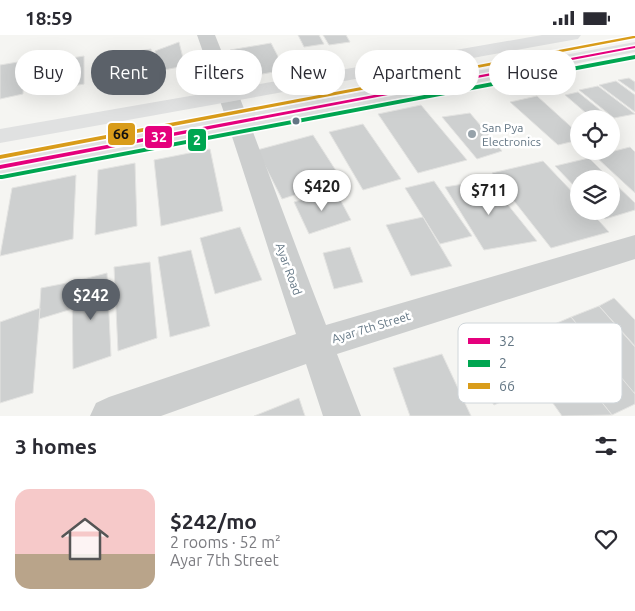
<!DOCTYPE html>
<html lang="en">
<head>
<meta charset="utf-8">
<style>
  :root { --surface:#fff; --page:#f2f2f3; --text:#2b2b33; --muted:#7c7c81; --accent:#5b6169 }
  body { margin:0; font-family:Ubuntu,sans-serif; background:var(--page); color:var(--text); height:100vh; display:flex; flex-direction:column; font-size:19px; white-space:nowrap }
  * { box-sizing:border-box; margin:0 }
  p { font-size:16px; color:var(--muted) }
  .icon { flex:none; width:28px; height:28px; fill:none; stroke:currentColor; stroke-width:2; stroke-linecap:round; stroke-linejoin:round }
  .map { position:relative; height:381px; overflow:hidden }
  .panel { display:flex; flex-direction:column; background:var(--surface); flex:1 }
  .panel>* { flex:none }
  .banner { position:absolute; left:15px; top:15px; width:605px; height:45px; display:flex; gap:10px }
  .fabs { position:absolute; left:570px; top:75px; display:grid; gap:10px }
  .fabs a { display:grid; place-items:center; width:50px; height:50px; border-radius:50%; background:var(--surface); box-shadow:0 5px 20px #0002; font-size:25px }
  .price { position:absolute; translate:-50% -42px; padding:0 11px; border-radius:18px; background:#fff; color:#222; font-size:16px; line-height:32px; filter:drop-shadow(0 1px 2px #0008) }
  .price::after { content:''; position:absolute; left:50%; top:30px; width:15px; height:11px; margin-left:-8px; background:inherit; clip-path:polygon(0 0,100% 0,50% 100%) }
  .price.current { background:var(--accent); color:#fff }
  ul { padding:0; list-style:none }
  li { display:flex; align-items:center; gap:15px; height:125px; padding:0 15px }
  li span { display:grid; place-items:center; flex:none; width:140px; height:100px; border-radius:15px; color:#555 }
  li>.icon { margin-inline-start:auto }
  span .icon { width:60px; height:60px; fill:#fffc; stroke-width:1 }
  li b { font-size:21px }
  h2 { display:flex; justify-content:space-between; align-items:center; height:60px; padding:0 15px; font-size:21px }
  .chip { padding:0 18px; border-radius:22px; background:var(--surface); box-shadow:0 5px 20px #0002; font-size:18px; line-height:45px }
  .chip.current { background:var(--accent); color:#fff }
  .status { display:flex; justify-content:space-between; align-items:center; height:35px; padding:0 25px; background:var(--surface); direction:ltr }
  .status svg { height:14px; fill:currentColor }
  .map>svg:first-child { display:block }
  .building { fill:#ced0d0; stroke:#e4e4e2 }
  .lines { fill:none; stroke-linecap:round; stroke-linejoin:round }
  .minor { fill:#cccece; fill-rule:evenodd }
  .major { fill:#e0e1e1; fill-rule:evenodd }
  .bus-1-casing { stroke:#fff; stroke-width:3 }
  .bus-2-casing { stroke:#fff; stroke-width:3 }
  .bus-3-casing { stroke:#fff; stroke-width:3 }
  .bus-1 { fill:#e5007d; fill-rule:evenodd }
  .bus-2 { fill:#00a651; fill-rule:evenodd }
  .bus-3 { fill:#d99c1a; fill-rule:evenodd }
  .bus-dot { fill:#637684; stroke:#fff; stroke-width:2 }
  .poi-dot { fill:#96a2aa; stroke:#fff; stroke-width:2 }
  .labels { text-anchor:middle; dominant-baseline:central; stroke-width:5; stroke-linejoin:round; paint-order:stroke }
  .poi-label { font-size:12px; fill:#637684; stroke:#fff; text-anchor:start }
  .street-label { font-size:12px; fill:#637684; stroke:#fff }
  .key { fill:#fff; stroke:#d0d6da; stroke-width:1 }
  .key-label { font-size:14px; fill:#637684 }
  .line-badge { stroke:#fff; stroke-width:2 }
  .badge-label { font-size:14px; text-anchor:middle; font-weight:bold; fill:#fff }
  .pale-badge-label { font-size:14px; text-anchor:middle; font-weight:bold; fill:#111 }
</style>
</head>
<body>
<div class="status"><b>18:59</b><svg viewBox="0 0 49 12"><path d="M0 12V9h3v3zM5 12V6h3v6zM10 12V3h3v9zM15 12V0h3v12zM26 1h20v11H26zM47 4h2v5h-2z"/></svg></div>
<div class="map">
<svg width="635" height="381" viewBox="0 0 635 381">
  <rect width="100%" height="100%" fill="#f5f5f2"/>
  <g class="building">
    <polygon points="298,0 319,0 324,9 304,12"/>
    <polygon points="323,0 346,0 350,7 329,10"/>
    <polygon points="179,7 185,31 158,36 155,16"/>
    <polygon points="271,8 285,35 240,43 230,15"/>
    <polygon points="151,14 153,40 130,43 131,17"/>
    <polygon points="128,16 129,36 94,42 96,25"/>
    <polygon points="84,21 84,49 50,55 53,26"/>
    <polygon points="24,26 23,59 0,64 0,30"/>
    <polygon points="629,43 635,47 635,57 618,45"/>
    <polygon points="616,46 635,60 635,77 599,50"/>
    <polygon points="598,51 635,79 614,83 579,55"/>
    <polygon points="578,57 610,83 593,84 565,60"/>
    <polygon points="537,61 579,99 579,105 558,110 510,67"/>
    <polygon points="421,70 467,125 418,138 378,79"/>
    <polygon points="470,78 502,116 477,124 442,82"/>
    <polygon points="363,89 401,144 363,155 329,97"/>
    <polygon points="313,100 342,145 282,164 257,115"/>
    <polygon points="630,112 635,117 635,158 595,121"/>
    <polygon points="210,114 223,176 161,191 154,125"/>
    <polygon points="589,123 610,144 579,144 579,156 555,131"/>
    <polygon points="543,126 579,164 579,176 590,176 609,197 551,213 492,138"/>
    <polygon points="135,128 137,191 95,200 98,135"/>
    <polygon points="76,140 73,204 0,221 12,153"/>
    <polygon points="488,145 537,206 484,215 445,152"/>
    <polygon points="611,145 635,168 635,175 605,184 598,176 611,176"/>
    <polygon points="434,146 472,201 440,209 405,153"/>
    <polygon points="335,155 351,185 309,199 294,167"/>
    <polygon points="423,182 452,231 411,241 386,190"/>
    <polygon points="240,192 262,245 215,259 200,203"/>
    <polygon points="350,212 363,247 334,254 323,218"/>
    <polygon points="191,215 210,291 170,302 158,222"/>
    <polygon points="150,227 157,303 118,316 114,232"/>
    <polygon points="107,238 111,321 73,334 72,247"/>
    <polygon points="72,247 72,274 39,284 41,253"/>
    <polygon points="614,263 635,285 635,311 599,271"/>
    <polygon points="599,271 635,312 635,357 633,358 571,282"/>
    <polygon points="40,273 33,358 0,368 0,287"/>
    <polygon points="571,282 635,359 635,369 612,380 543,294"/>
    <polygon points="543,294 612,380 562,381 511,309"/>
    <polygon points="501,296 538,350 494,370 459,314"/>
    <polygon points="442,319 471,381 410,381 393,333"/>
    <polygon points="299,363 305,381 254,381"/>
  </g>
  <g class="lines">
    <path class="minor" d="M197,0h18c39,96 73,193 111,290l309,-90v24l-298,95 24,62h-38l-17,-52 -145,52h-71l6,-13 13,-6 187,-63c-33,-99 -63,-200 -99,-299z"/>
    <g class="major">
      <polygon points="542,0 581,0 578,4 572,5 0,108 0,94"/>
      <polygon points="635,7 635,17 0,141 0,123"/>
    </g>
    <g class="bus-1-casing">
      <polygon id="bus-1" points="635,11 635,13 0,134 0,130"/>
    </g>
    <g class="bus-2-casing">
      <polygon id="bus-2" points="635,20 635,24 2,144 0,144 0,140 2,140"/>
    </g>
    <g class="bus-3-casing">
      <polygon id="bus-3" points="633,1 635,1 635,3 0,124 0,120"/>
    </g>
    <use href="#bus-1" class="bus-1"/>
    <use href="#bus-2" class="bus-2"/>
    <use href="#bus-3" class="bus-3"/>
  </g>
  <circle class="bus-dot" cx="296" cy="86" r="4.5"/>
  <circle class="poi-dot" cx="472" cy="99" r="5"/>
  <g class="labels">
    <g class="poi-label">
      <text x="482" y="92">San Pya<tspan x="482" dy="14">Electronics</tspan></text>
    </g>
    <g class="street-label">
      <text transform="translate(289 234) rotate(70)">Ayar Road</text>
      <text transform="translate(371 292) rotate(-17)">Ayar 7th Street</text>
    </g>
  </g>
  <rect x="458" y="288" width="164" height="80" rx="8" class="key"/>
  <rect x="468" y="303" width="22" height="6" fill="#e5007d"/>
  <rect x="468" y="325" width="22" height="7" fill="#00a651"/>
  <rect x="468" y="348" width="22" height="6" fill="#d99c1a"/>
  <g class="key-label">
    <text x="499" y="311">32</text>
    <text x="499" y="333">2</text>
    <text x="499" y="356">66</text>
  </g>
  <g class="line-badge">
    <rect x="107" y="87" width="29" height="24" rx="5" fill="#d99c1a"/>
    <rect x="144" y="90" width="29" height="24" rx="5" fill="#e5007d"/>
    <rect x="187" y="93" width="20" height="24" rx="5" fill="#00a651"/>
  </g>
  <g class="badge-label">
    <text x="159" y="107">32</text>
    <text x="197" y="110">2</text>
  </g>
  <g class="pale-badge-label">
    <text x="121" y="104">66</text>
  </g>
</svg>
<div class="fabs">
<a><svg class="icon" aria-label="locate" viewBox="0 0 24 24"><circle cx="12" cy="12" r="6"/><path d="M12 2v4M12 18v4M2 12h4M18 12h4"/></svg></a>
<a><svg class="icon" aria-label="layers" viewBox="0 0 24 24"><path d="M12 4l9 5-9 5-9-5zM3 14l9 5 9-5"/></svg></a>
</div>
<b class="price" style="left:322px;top:177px">$420</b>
<b class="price" style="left:489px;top:181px">$711</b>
<b class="price current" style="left:91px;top:286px">$242</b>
<div class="banner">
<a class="chip">Buy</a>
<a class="chip current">Rent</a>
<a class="chip">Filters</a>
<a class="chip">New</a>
<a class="chip">Apartment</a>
<a class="chip">House</a>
</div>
</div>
<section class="panel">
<h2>3 homes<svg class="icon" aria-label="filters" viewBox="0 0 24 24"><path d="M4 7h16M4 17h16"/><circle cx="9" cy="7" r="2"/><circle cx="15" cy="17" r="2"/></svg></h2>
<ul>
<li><span style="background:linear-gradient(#f6c9c9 65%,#b9a48a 0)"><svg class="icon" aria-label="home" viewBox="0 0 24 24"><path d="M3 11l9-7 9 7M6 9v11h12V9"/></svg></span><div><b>$242/mo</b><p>2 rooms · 52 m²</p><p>Ayar 7th Street</p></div><svg class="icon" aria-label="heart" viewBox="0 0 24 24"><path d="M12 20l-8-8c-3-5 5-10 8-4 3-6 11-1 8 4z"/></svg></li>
</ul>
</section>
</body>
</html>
